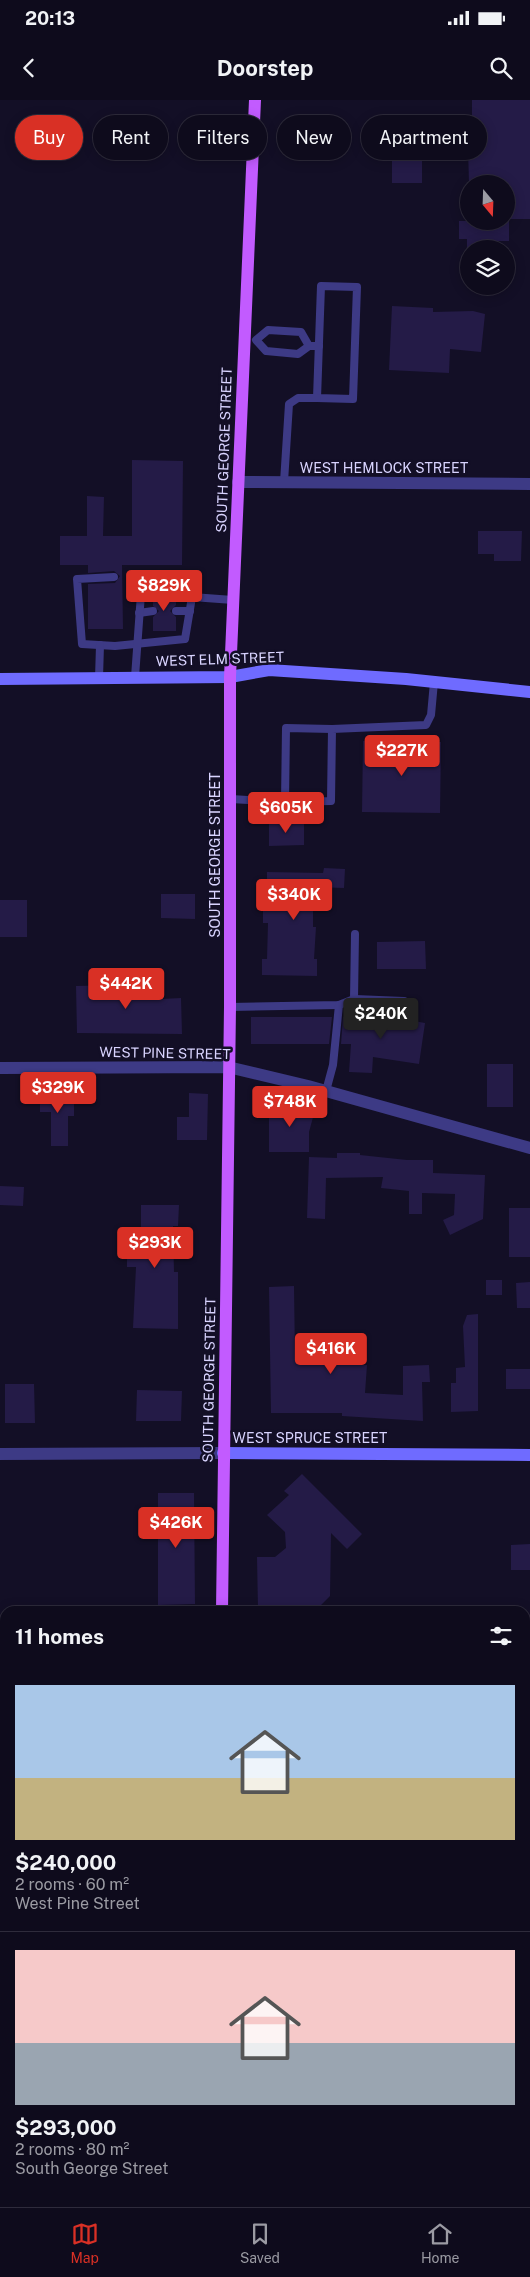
<!DOCTYPE html>
<html lang="en">
<head>
<meta charset="utf-8">
<style>
  :root { --surface:#0e0b1c; --page:#1c1929; --text:#f1f3f6; --muted:#9b9ba3; --line:#2e2b3b; --accent:#d93025 }
  body { margin:0; font-family:"Public Sans",sans-serif; background:var(--page); color:var(--text); height:100vh; display:flex; flex-direction:column; font-size:19px; white-space:nowrap }
  * { box-sizing:border-box; margin:0 }
  p { font-size:16px; color:var(--muted) }
  .icon { flex:none; width:28px; height:28px; fill:none; stroke:currentColor; stroke-width:2; stroke-linecap:round; stroke-linejoin:round }
  .map { position:relative; flex:1; overflow:hidden }
  .drawer { position:absolute; left:0px; top:1506px; width:530px; height:601px; display:flex; flex-direction:column; background:var(--surface); border-radius:15px 15px 0 0; box-shadow:0 2px 12px #0003,0 0 0 1px var(--line) }
  .drawer>* { flex:none }
  .top-card { position:absolute; left:15px; top:15px; width:500px; height:45px; display:flex; gap:10px }
  .needle { width:32px; rotate:161deg }
  .tools { position:absolute; left:460px; top:75px; display:grid; gap:10px }
  .tools a { display:grid; place-items:center; width:55px; height:55px; border-radius:50%; background:var(--surface); box-shadow:0 2px 12px #0003,0 0 0 1px var(--line); font-size:25px }
  .price { position:absolute; translate:-50% -42px; padding:0 11px; border-radius:5px; background:var(--accent); color:#fff; font-size:16px; line-height:32px; filter:drop-shadow(0 1px 2px #0008) }
  .price::after { content:''; position:absolute; left:50%; top:30px; width:15px; height:11px; margin-left:-8px; background:inherit; clip-path:polygon(0 0,100% 0,50% 100%) }
  .price.current { background:#222; color:#fff }
  ul { padding:0; list-style:none }
  li { display:grid; align-content:center; gap:10px; height:265px; padding:0 15px }
  li+li { border-top:1px solid var(--line) }
  li span { display:grid; place-items:center; height:155px; border-radius:0px; color:#555 }
  li>.icon { margin-inline-start:auto }
  span .icon { width:90px; height:90px; fill:#fffc; stroke-width:1 }
  li b { font-size:21px }
  h2 { display:flex; justify-content:space-between; align-items:center; height:60px; padding:0 15px; font-size:21px }
  .pill { padding:0 18px; border-radius:22px; background:var(--surface); box-shadow:0 2px 12px #0003,0 0 0 1px var(--line); font-size:18px; line-height:45px }
  .pill.current { background:var(--accent); color:#fff }
  .status { display:flex; justify-content:space-between; align-items:center; height:35px; padding:0 25px; background:var(--surface); direction:ltr }
  .status svg { height:14px; fill:currentColor }
  header { display:flex; justify-content:space-between; align-items:center; height:65px; padding:0 15px; background:var(--surface); font-size:22px; font-weight:700 }
  .dock { display:flex; justify-content:space-around; align-items:center; height:70px; border-top:1px solid var(--line); background:var(--surface); font-size:14px; color:var(--muted) }
  .dock a { display:grid; justify-items:center; gap:2px }
  .dock .current { color:var(--accent) }
  .map>svg:first-child { display:block }
  .building { fill:#241b47 }
  .lines { fill:none; stroke-linecap:round; stroke-linejoin:round }
  .lane { stroke:#3d3a85; stroke-width:8 }
  .street { stroke:#3d3a85; stroke-width:12 }
  .secondary { stroke:#6f6bff; stroke-width:12 }
  .primary { stroke:#c25bff; stroke-width:12 }
  .labels { text-anchor:middle; dominant-baseline:central; stroke-width:5; stroke-linejoin:round; paint-order:stroke }
  .street-label { font-size:14px; fill:#d9d4ff; stroke:#130f26 }
</style>
</head>
<body>
<div class="status"><b>20:13</b><svg viewBox="0 0 49 12"><path d="M0 12V9h3v3zM5 12V6h3v6zM10 12V3h3v9zM15 12V0h3v12zM26 1h20v11H26zM47 4h2v5h-2z"/></svg></div>
<header><svg class="icon" aria-label="back" viewBox="0 0 24 24"><path d="M15 5l-7 7 7 7"/></svg>Doorstep<svg class="icon" aria-label="search" viewBox="0 0 24 24"><circle cx="10" cy="10" r="6"/><path d="M15 15l6 6"/></svg></header>
<div class="map">
<svg width="530" height="2107" viewBox="0 0 530 2107">
  <rect width="100%" height="100%" fill="#130f26"/>
  <g class="building">
    <polygon points="472,0 530,0 530,119 506,119 506,84 469,84 468,48 472,48"/>
    <rect x="392" y="26" width="30" height="57"/>
    <polygon points="459,121 509,121 509,141 496,141 496,148 467,149 467,139 459,139"/>
    <polygon points="392,206 433,208 433,212 473,211 485,214 481,252 450,249 449,273 389,270"/>
    <polygon points="132,360 183,361 182,465 122,465 123,529 88,529 88,484 115,483 120,476 114,471 88,473 88,465 60,465 60,436 87,436 87,396 104,397 103,436 132,436"/>
    <polygon points="478,431 522,431 521,461 494,461 494,454 478,454"/>
    <polygon points="153,493 176,493 176,505 170,511 176,517 176,531 153,531 153,517 159,511 153,506"/>
    <polygon points="363,641 441,642 440,713 362,712"/>
    <polygon points="269,722 304,722 304,745 269,746"/>
    <polygon points="324,768 345,769 344,788 313,787 313,827 316,827 314,859 317,859 317,876 262,875 262,859 267,859 268,823 263,823 263,804 267,804 267,772 323,773"/>
    <polygon points="161,794 195,794 195,819 161,818"/>
    <rect x="0" y="800" width="27" height="37"/>
    <polygon points="425,841 426,869 377,869 377,842"/>
    <polygon points="141,876 142,900 181,898 182,934 77,933 76,886 115,885 115,877"/>
    <polygon points="348,915 392,917 425,923 419,964 373,957 372,973 349,972 351,944 341,944 343,917"/>
    <polygon points="251,917 332,917 329,944 251,944"/>
    <rect x="487" y="964" width="26" height="43"/>
    <polygon points="43,989 68,989 68,999 74,999 74,1016 68,1016 68,1046 51,1046 51,1012 40,1012 40,998 43,998"/>
    <polygon points="189,993 208,994 207,1040 177,1040 177,1017 189,1017"/>
    <polygon points="269,1004 293,1004 315,1010 309,1032 309,1052 269,1052"/>
    <polygon points="337,1053 360,1053 360,1055 407,1060 433,1060 433,1073 485,1075 483,1119 450,1135 443,1120 454,1115 455,1094 422,1093 422,1114 409,1114 409,1091 381,1088 383,1077 326,1078 325,1119 307,1118 309,1057 337,1058"/>
    <polygon points="0,1086 24,1087 23,1106 0,1105"/>
    <polygon points="141,1105 179,1105 178,1126 173,1126 174,1172 178,1172 178,1229 133,1228 136,1167 127,1167 127,1141 141,1140"/>
    <rect x="509" y="1108" width="21" height="49"/>
    <rect x="486" y="1180" width="16" height="15"/>
    <polygon points="530,1182 530,1208 517,1208 516,1183"/>
    <polygon points="294,1186 295,1257 333,1257 334,1235 347,1236 347,1246 353,1247 352,1264 367,1265 365,1293 403,1295 403,1266 429,1265 430,1282 422,1282 423,1321 342,1316 342,1313 271,1313 269,1187"/>
    <polygon points="478,1214 478,1311 451,1312 451,1283 456,1283 456,1268 465,1267 463,1226 467,1215"/>
    <rect x="506" y="1269" width="24" height="20"/>
    <polygon points="5,1284 34,1284 35,1323 5,1323"/>
    <polygon points="137,1290 182,1291 181,1321 136,1321"/>
    <polygon points="302,1374 362,1434 347,1449 331,1433 330,1496 315,1511 291,1511 294,1509 258,1510 257,1457 275,1457 286,1448 285,1432 267,1415 289,1395 284,1391"/>
    <polygon points="158,1393 194,1393 195,1504 158,1505"/>
    <polygon points="530,1444 530,1470 511,1470 511,1445"/>
  </g>
  <g class="lines">
    <g class="lane">
      <polygon points="321,186 357,187 353,299 317,298"/>
      <polyline points="309,246 301,232 268,230 256,240 266,251 298,254 309,246 319,246"/>
      <polyline points="284,382 289,304 298,298 317,298"/>
      <polyline points="114,477 77,479 82,544 115,546 185,539 192,497 233,500"/>
      <polyline points="176,511 190,511"/>
      <polyline points="139,513 153,511"/>
      <polyline points="135,577 142,480 191,481 192,497"/>
      <polyline points="99,578 100,545"/>
      <polyline points="231,699 285,702 331,701 332,629 426,625 431,615 434,582"/>
      <polyline points="285,702 286,628 332,629"/>
      <polyline points="354,899 355,834"/>
      <polyline points="230,907 339,905 354,899 404,901"/>
      <polyline points="326,991 333,965 339,905"/>
    </g>
    <g class="street">
      <polyline points="238,382 530,384"/>
      <polyline points="0,968 228,967 308,986 530,1048"/>
      <polyline points="0,1354 223,1353"/>
      <polyline points="525,1673 530,1673"/>
      <polyline points="0,1742 5,1742"/>
    </g>
    <g class="secondary">
      <polyline points="0,579 230,577 269,570 406,579 530,592"/>
      <polyline points="223,1353 530,1355"/>
    </g>
    <g class="primary">
      <polyline points="222,1511 230,907 230,577 255,0"/>
      <polyline points="220,2102 220,2107"/>
    </g>
  </g>
  <g class="labels">
    <g class="street-label">
      <text transform="translate(224 350) rotate(-88)">SOUTH GEORGE STREET</text>
      <text x="384" y="368">WEST HEMLOCK STREET</text>
      <text transform="translate(220 559) rotate(-2)">WEST ELM STREET</text>
      <text transform="translate(215 755) rotate(-90)">SOUTH GEORGE STREET</text>
      <text transform="translate(165 953) rotate(1)">WEST PINE STREET</text>
      <text transform="translate(209 1280) rotate(-89)">SOUTH GEORGE STREET</text>
      <text x="310" y="1338">WEST SPRUCE STREET</text>
    </g>
  </g>
</svg>
<div class="tools">
<a><svg class="needle" viewBox="-14 -14 28 28"><path d="M0-13l5 13h-10z" fill="#e53935"/><path d="M0 13l5-13h-10z" fill="#9b9ba3"/></svg></a>
<a><svg class="icon" aria-label="layers" viewBox="0 0 24 24"><path d="M12 4l9 5-9 5-9-5zM3 14l9 5 9-5"/></svg></a>
</div>
<b class="price" style="left:164px;top:512px">$829K</b>
<b class="price" style="left:402px;top:677px">$227K</b>
<b class="price" style="left:286px;top:734px">$605K</b>
<b class="price" style="left:294px;top:821px">$340K</b>
<b class="price" style="left:126px;top:910px">$442K</b>
<b class="price current" style="left:381px;top:940px">$240K</b>
<b class="price" style="left:58px;top:1014px">$329K</b>
<b class="price" style="left:290px;top:1028px">$748K</b>
<b class="price" style="left:155px;top:1169px">$293K</b>
<b class="price" style="left:331px;top:1275px">$416K</b>
<b class="price" style="left:176px;top:1449px">$426K</b>
<div class="top-card">
<a class="pill current">Buy</a>
<a class="pill">Rent</a>
<a class="pill">Filters</a>
<a class="pill">New</a>
<a class="pill">Apartment</a>
</div>
<section class="drawer">
<h2>11 homes<svg class="icon" aria-label="filters" viewBox="0 0 24 24"><path d="M4 7h16M4 17h16"/><circle cx="9" cy="7" r="2"/><circle cx="15" cy="17" r="2"/></svg></h2>
<ul>
<li><span style="background:linear-gradient(#a9c7e8 60%,#c2b280 0)"><svg class="icon" aria-label="home" viewBox="0 0 24 24"><path d="M3 11l9-7 9 7M6 9v11h12V9"/></svg></span><div><b>$240,000</b><p>2 rooms · 60 m²</p><p>West Pine Street</p></div></li>
<li><span style="background:linear-gradient(#f6c9c9 60%,#9aa5b1 0)"><svg class="icon" aria-label="home" viewBox="0 0 24 24"><path d="M3 11l9-7 9 7M6 9v11h12V9"/></svg></span><div><b>$293,000</b><p>2 rooms · 80 m²</p><p>South George Street</p></div></li>
</ul>
</section>
</div>
<nav class="dock">
<a class="current"><svg class="icon" aria-label="map" viewBox="0 0 24 24"><path d="M3 6l6-2 6 2 6-2v14l-6 2-6-2-6 2zM9 4v14M15 6v14"/></svg>Map</a>
<a><svg class="icon" aria-label="saved" viewBox="0 0 24 24"><path d="M7 4h10v16l-5-4-5 4z"/></svg>Saved</a>
<a><svg class="icon" aria-label="home" viewBox="0 0 24 24"><path d="M3 11l9-7 9 7M6 9v11h12V9"/></svg>Home</a>
</nav>
</body>
</html>
